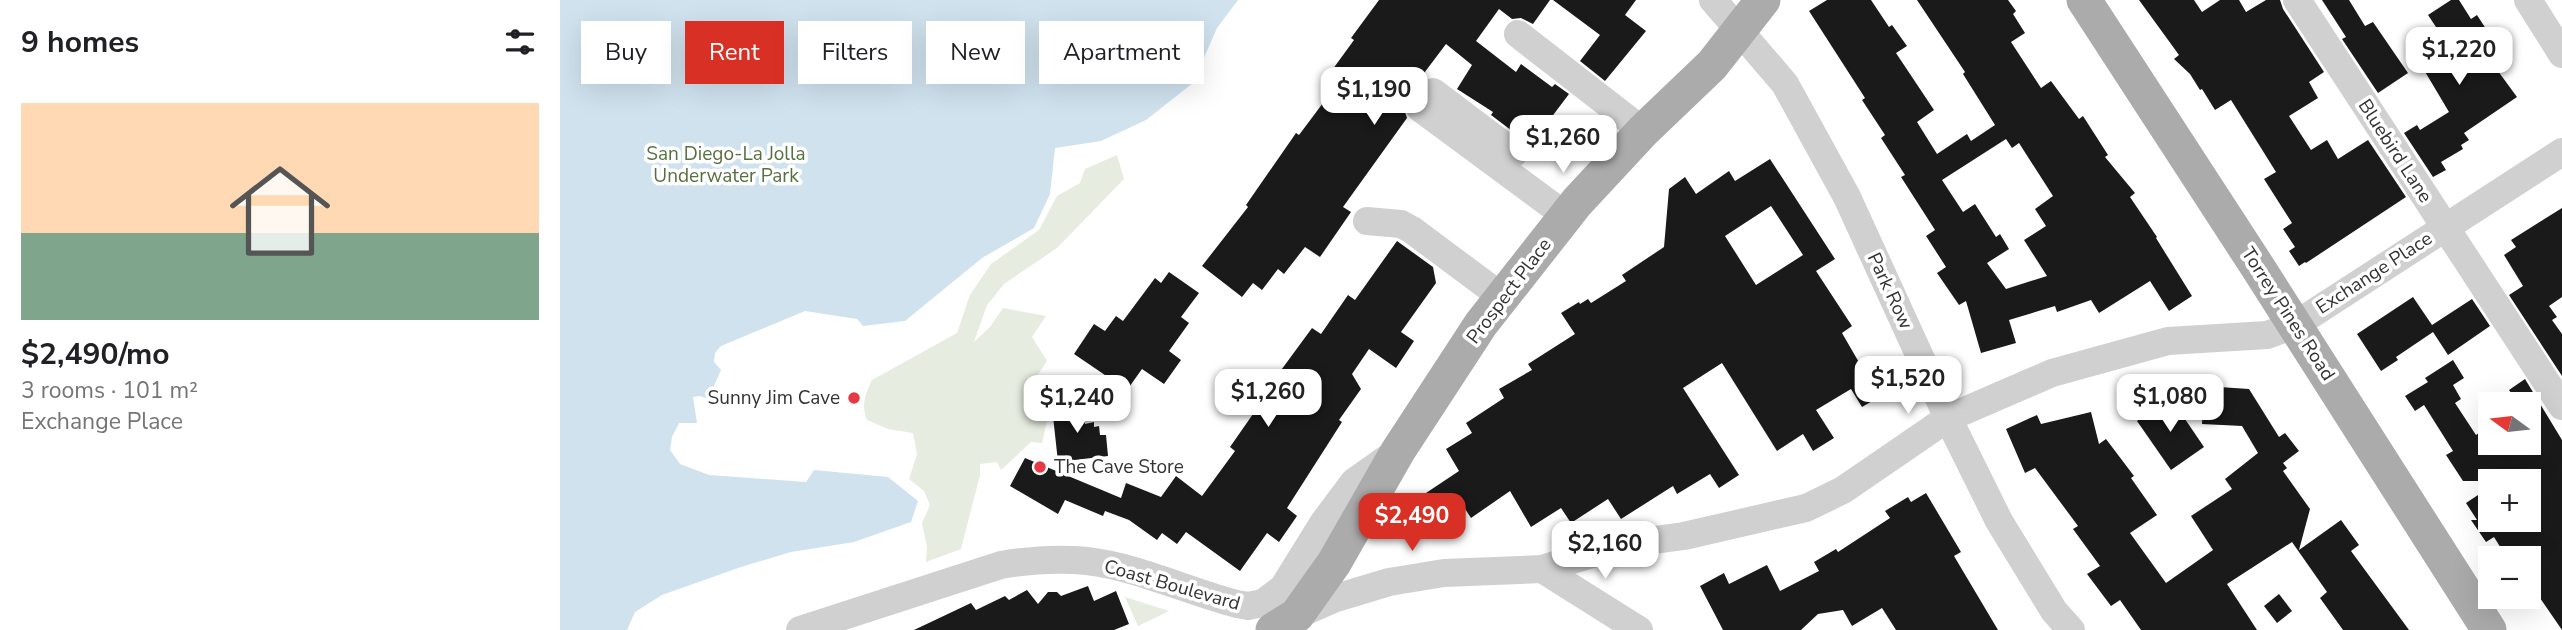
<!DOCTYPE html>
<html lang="en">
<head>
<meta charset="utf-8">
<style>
  :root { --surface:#fff; --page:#f6f6f6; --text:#202124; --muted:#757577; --line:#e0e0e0; --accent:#d93025 }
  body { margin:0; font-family:"Nunito Sans",sans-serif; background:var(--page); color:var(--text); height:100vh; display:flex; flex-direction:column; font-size:26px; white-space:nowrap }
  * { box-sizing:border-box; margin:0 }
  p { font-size:23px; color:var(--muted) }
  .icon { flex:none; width:38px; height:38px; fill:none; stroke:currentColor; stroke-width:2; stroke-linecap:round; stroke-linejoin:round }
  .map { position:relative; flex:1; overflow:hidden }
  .sheet { display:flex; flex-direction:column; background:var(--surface); width:560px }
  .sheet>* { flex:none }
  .guide { position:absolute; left:21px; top:21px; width:665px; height:63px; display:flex; gap:14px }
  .needle { width:46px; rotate:285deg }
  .buttons { position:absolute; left:1918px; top:392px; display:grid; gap:14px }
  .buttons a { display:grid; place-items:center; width:63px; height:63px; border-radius:0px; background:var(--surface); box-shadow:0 7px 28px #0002; font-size:35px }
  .price { position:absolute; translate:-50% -60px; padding:0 16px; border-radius:14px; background:#fff; color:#222; font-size:23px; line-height:46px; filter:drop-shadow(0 2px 4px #0008) }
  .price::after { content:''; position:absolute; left:50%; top:42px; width:21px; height:16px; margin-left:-10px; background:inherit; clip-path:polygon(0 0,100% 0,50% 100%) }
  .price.current { background:var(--accent); color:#fff }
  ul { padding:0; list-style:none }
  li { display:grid; align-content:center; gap:14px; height:371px; padding:0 21px }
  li+li { border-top:2px solid var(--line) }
  li span { display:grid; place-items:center; height:217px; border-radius:0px; color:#555 }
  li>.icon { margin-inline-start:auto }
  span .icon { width:126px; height:126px; fill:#fffc; stroke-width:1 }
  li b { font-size:30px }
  h2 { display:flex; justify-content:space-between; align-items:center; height:84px; padding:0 21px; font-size:30px }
  .chip { padding:0 24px; border-radius:0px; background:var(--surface); box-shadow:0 7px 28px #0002; font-size:24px; line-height:63px }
  .chip.current { background:var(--accent); color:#fff }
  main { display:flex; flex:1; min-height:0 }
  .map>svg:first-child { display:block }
  .green { fill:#e6ecdf }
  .water { fill:#cfe2ee }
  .building { fill:#1a1a1a; fill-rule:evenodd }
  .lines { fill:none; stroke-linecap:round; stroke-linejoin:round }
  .minor { stroke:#d0d0d0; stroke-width:28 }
  .major { stroke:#ababab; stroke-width:35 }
  .poi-dot { fill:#e63946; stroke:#fff; stroke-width:2.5 }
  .labels { text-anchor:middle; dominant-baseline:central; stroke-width:7; stroke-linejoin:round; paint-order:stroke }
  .street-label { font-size:19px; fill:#333; stroke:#fff }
  .park-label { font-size:19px; fill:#56703f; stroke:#fff }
  .poi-label { font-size:19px; fill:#333; stroke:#fff; text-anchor:end }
</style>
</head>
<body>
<main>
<section class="sheet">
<h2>9 homes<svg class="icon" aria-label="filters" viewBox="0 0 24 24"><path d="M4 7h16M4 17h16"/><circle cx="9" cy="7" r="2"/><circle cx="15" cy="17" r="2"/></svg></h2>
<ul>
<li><span style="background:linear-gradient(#ffd9b3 60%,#7fa58c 0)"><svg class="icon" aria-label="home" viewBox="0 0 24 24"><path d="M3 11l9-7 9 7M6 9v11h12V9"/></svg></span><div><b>$2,490/mo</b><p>3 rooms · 101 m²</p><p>Exchange Place</p></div></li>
</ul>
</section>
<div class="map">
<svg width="2002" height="630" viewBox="0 0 2002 630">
  <rect width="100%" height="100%" fill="#fff"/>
  <g class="green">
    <path d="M557,155l7,24 -67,69 -53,36 -17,21 -13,37 16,-15 13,-19 43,8 -14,21 15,24 -20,30 22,20 -7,32 -11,-1 -30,28 -4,-8 -17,2v11l-19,74 -35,13 1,-15 -5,-24 8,-18 -6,-14 -15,-12 8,-25 -4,-21 -25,-4 -21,-9c-6,-15 -2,-25 5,-40l85,-47 13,-38 21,-31 48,-34 18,-34 23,-13 5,-14z"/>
    <polygon points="565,597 609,611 578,626"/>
  </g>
  <polygon class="water" points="0,0 678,0 657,28 633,83 586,120 541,141 495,148 490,194 474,228 422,258 345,321 303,326 297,319 245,311 161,346 155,353 154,362 161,370 154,386 154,401 140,396 133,397 137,423 119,423 112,437 110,450 120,464 149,475 246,482 254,470 328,477 358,501 351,522 294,542 231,552 181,567 102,595 75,612 67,630 0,630"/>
  <g class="building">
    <polygon points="819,0 990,0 973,24 961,18 952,19 939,9 916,41 956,72 961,64 992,87 995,84 1009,94 969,147 964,140 931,115 933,112 897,89 912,65 886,44 840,105 844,109 847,118 783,207 791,212 760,257 745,247 724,274 718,269 702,290 693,283 682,297 642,266 688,207 686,205 736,133 739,135 772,91 762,84 794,40 791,38"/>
    <polygon points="993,0 1076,0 1065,15 1086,31 1045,81 1020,61 1040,35"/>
    <path d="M1267,0h44l18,27 3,-2 15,21 -11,7 38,57 -17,12 20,32 30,-20 4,7 24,-16 -32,-51 2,-2 -48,-72h91l8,11 -3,3 12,19 -14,9 30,46 10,-7 28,38 4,-3 25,39 -3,2 30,36 -5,4 27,40 -1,1 36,58 -23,15 -19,-30 -51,32 -8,-13 -34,12 -2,-6 -46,14 7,23 -35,10 -15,-52 -7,4 -22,-32 9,-6 -20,-31 9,-6 -34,-53 4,-2 -24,-37 4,-3 -23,-35 3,-2 -56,-87zM1446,139l6,9 7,-5 34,53 -18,13 11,17 -22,14 23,36 -41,13 -19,-26 22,-14 -9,-15 -4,3 -21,-33 -12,8 -21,-32z"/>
    <polygon points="1579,0 1634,0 1642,12 1660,0 1679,0 1686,12 1706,0 1720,0 1723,9 1764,72 1749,82 1758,98 1729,116 1751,150 1767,140 1778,159 1808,140 1846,197 1746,263 1745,262 1739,266 1729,251 1735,247 1723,229 1732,223 1704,179 1716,172 1671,100 1655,110 1642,89 1640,90 1630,74 1614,59 1619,55"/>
    <polygon points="1762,0 1789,0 1805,26 1813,22 1848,73 1818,93 1782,39 1786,37"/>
    <polygon points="1891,0 1899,0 1911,19 1917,15 1928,32 1916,41 1957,97 1904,133 1909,140 1901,145 1903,149 1881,162 1886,170 1873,177 1844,133 1857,125 1860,130 1889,112 1864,70 1884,57 1876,45 1884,39 1868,15"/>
    <path d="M1210,159l65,100 -19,12 36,55 -10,7 37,64 -17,10 -11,-18 -35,21 18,28 -21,13 -10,-17 -26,17 -55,-88 -39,25 56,87 -20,13 -9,-14 -33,20 -4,-8 -52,33 -13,-20 -37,24 -10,-15 -30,19 -21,-36 -39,27 -9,-14 -31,22 -17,-25 45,-30 -13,-22 26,-16 -6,-10 38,-25 -5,-9 33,-19 -4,-6 47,-30 -14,-21 18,-11 1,2 8,-5 3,4 35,-22 -4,-6 42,-28 5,-58 16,-12 11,17 33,-23 6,10zM1211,206l32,49 -47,30 -31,-49z"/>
    <polygon points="2002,208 2002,297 1989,306 1997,317 1992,320 2002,334 2002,376 1949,295 1963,286 1944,255 1956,247 1951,240"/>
    <polygon points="837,241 873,267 876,283 841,332 854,341 836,368 809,349 792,374 801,389 779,420 782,422 727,508 737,516 719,542 707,533 680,571 626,532 617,544 602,533 597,540 569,520 545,511 543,516 505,500 498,514 450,486 465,458 561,498 566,483 601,497 616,476 642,496 675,451 670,447 700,404 697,403 752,328 761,334 788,295 795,300"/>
    <polygon points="609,272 639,293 621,317 629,323 609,351 621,360 604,384 582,369 567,390 514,354 534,324 545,331 556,316 563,321 595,278 601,283"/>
    <polygon points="1853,297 1872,325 1912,299 1930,326 1888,355 1873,332 1836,357 1838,360 1821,371 1797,334"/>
    <polygon points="1893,360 1904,378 1893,385 1901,399 1895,403 1916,435 1930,425 1930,443 1969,443 1969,404 1959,404 1949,390 1965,379 2002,440 2002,630 1969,582 1969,558 1947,558 1934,537 1926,542 1911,520 1917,520 1906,503 1930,487 1930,520 1969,520 1969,481 1903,481 1886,455 1893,451 1864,405 1855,411 1845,396 1868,382 1865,378"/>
    <polygon points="1644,386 1689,389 1719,437 1725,433 1739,451 1723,463 1727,468 1723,471 1750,509 1739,550 1781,520 1799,545 1791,551 1849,630 1783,630 1760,598 1767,592 1732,542 1667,584 1697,630 1581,630 1560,600 1551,606 1527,574 1540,566 1513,529 1518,526 1475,468 1465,473 1446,429 1477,415 1481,424 1531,412 1539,444 1546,439 1574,476 1571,478 1597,515 1570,533 1606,583 1653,550 1631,516 1672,489 1665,479 1698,453 1682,426 1642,424"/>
    <polygon points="1610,397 1644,447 1611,470 1577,421"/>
    <polygon points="522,404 525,424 534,422 534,427 539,426 540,435 546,435 548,456 498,462 492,407"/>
    <polygon points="1366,493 1401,552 1394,556 1438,630 1336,630 1322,608 1292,626 1283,610 1258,614 1241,630 1163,630 1140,586 1164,573 1169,584 1207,565 1220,591 1259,571 1254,562 1276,549 1278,552 1330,518 1325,511 1348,497 1351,502"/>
    <polygon points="528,586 534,601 556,591 569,624 554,630 354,630 411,603 416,610 445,596 449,600 467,590 478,604 488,592 497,592 501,596"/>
    <polygon points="1719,594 1732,611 1717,623 1704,606"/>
  </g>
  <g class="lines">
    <g class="minor">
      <polyline points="1153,0 1225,84 1287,197 1388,418 1439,521 1494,611 1511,630"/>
      <polyline points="1737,0 2002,406"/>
      <polyline points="1968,0 2002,54"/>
      <polyline points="958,34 1083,131"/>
      <polyline points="873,92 954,153"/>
      <polyline points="860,108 1006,216"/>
      <polyline points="807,221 841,224 852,230 942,297"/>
      <polyline points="982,569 1079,630"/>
      <polyline points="736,620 737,615 776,598 829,582 884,573 982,569 1065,544 1124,536 1246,508 1283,490 1388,418 1492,373 1608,341 1707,335 1735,325 2002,152"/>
      <path d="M240,630l201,-65c29,-5 57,-7 86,-4 51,6 100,30 150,43l11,2 15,-3 20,-15 41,-66 30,-40 41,-29"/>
    </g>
    <g class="major">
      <polyline points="1524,0 1697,266 1929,630"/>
      <polyline points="713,630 737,615 774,563 838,451 921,324 1017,202 1083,131 1152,65 1203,0"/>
    </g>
  </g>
  <g class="poi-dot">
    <circle cx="294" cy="398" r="7"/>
    <circle cx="480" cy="467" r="7"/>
  </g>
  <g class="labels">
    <g class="street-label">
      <text transform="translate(1835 151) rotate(57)">Bluebird Lane</text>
      <text transform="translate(1814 273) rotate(-33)">Exchange Place</text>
      <text transform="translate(949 291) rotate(-53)">Prospect Place</text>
      <text transform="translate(1330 291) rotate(65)">Park Row</text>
      <text transform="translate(1728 314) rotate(57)">Torrey Pines Road</text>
      <text transform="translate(612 585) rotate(16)">Coast Boulevard</text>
    </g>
    <g class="park-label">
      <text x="166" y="154">San Diego-La Jolla<tspan x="166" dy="22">Underwater Park</tspan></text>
    </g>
    <g class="poi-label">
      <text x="280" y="398">Sunny Jim Cave</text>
      <text x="494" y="467" text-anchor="start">The Cave Store</text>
    </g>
  </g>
</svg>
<div class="buttons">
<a><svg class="needle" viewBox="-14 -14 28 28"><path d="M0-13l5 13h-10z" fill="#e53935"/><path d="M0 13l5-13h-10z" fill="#757577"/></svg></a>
<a>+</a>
<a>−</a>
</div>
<b class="price" style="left:1899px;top:87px">$1,220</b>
<b class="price" style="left:814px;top:127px">$1,190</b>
<b class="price" style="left:1003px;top:175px">$1,260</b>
<b class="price" style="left:1348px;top:416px">$1,520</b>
<b class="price" style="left:708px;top:429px">$1,260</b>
<b class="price" style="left:1610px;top:434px">$1,080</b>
<b class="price" style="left:517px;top:435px">$1,240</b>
<b class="price current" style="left:852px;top:553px">$2,490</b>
<b class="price" style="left:1045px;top:581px">$2,160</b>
<div class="guide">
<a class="chip">Buy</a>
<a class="chip current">Rent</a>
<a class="chip">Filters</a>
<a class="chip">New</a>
<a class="chip">Apartment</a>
</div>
</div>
</main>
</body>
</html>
